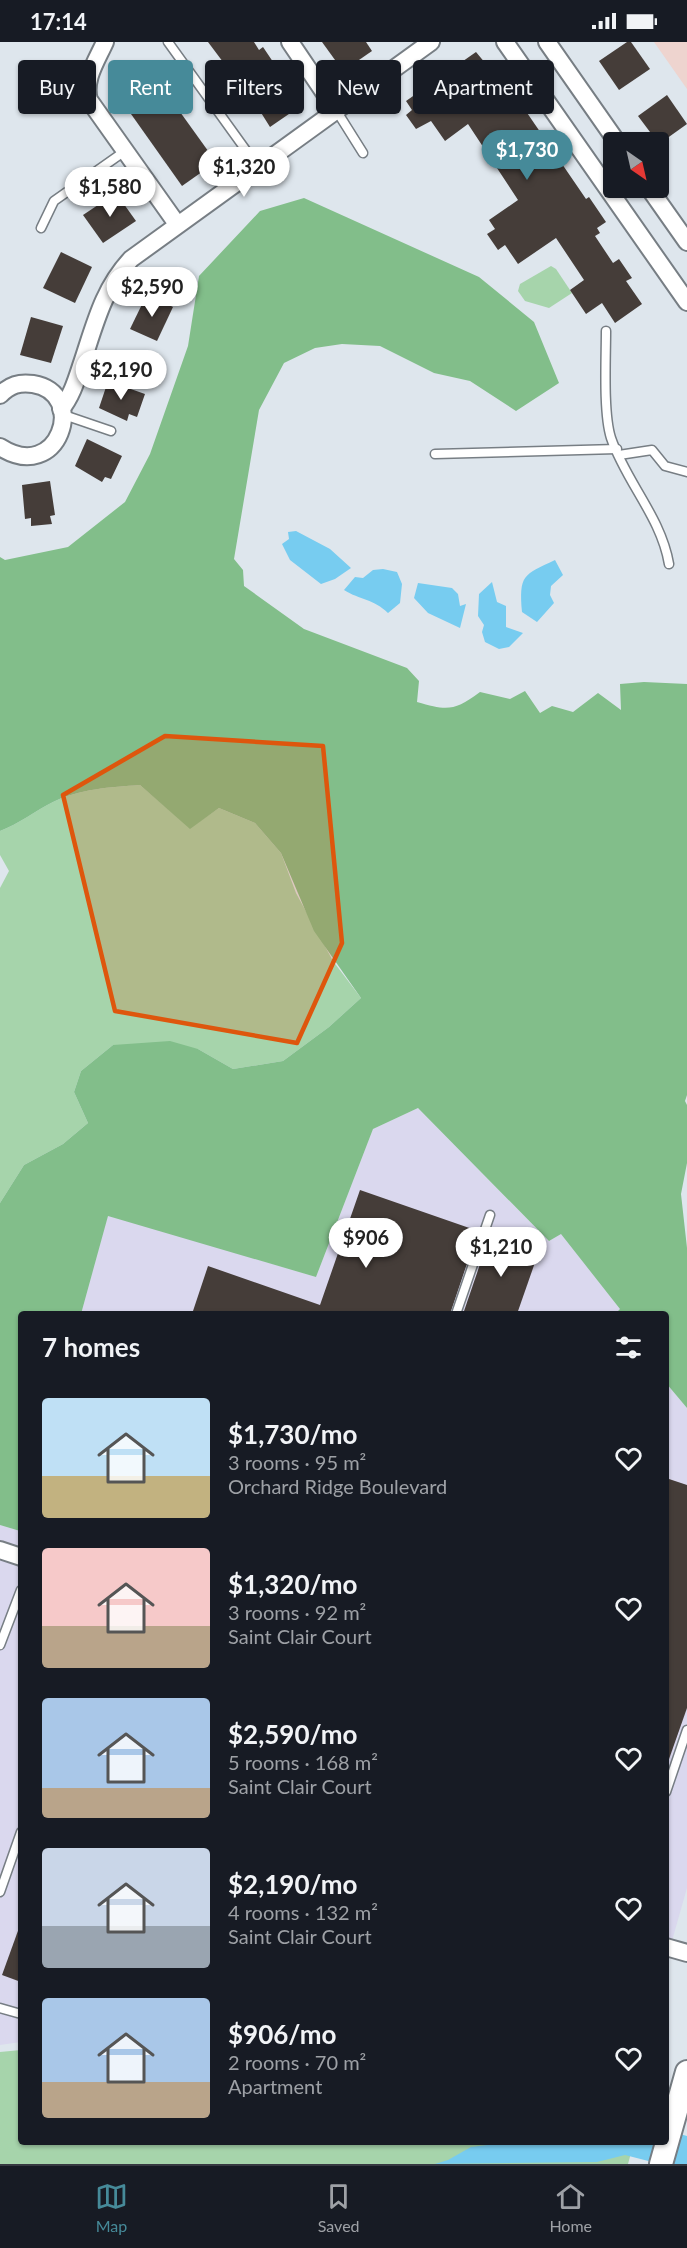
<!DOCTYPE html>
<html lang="en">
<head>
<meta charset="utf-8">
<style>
  :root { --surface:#171b24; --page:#20242c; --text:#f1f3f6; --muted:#9ea1a6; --line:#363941; --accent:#468a99 }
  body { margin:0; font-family:Lato,sans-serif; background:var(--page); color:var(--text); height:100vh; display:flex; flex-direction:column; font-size:22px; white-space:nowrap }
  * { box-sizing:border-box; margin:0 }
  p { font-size:20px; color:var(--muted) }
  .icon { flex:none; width:33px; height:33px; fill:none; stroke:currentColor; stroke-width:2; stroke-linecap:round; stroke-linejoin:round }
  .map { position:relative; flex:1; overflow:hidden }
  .side { position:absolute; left:18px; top:1269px; width:651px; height:834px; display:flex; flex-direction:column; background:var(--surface); border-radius:6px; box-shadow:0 2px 4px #0004 }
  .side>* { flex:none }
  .guide { position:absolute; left:18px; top:18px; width:651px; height:54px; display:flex; gap:12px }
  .needle { width:39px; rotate:146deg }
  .buttons { position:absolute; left:603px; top:90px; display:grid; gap:12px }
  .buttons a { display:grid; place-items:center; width:66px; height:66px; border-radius:6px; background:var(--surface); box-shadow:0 2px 4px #0004; font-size:30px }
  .price { position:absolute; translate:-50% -51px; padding:0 14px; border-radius:21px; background:#fff; color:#222; font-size:20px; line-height:39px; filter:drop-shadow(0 2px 3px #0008) }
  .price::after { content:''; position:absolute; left:50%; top:36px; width:18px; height:14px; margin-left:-9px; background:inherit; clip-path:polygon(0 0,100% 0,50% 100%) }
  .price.on { background:var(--accent); color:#fff }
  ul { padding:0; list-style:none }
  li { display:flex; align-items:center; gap:18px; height:150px; padding:0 24px }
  li span { display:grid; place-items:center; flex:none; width:168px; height:120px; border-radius:6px; color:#555 }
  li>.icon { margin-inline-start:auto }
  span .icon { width:72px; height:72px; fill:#fffc; stroke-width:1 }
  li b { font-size:26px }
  h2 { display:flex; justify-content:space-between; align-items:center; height:72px; padding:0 24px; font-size:26px }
  .tag { padding:0 21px; border-radius:6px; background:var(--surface); box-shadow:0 2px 4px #0004; font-size:21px; line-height:54px }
  .tag.on { background:var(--accent); color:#fff }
  .status { display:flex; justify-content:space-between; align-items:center; height:42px; padding:0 30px; background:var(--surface); direction:ltr }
  .status svg { height:16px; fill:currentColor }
  .dock { display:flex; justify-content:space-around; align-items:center; height:84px; border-top:2px solid var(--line); background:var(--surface); font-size:16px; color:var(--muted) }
  .dock a { display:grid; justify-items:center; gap:3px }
  .dock .on { color:var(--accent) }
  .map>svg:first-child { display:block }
  .industrial { fill:#dad8ee }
  .education { fill:#eed4cf }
  .green { fill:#a6d4ab }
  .forest { fill:#82be8a }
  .water { fill:#77ccf0 }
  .building { fill:#453d39 }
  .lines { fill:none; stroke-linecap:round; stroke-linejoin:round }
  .service-casing { stroke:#777e84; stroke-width:11 }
  .minor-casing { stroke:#777e84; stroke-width:20 }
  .secondary-casing { stroke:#777e84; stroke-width:26 }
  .service { stroke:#fff; stroke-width:8 }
  .minor { stroke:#fff; stroke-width:16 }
  .secondary { stroke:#fff; stroke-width:22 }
  .marked { fill:#de560d; fill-opacity:0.2; stroke:#de560d; stroke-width:4.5; stroke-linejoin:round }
</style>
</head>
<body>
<div class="status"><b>17:14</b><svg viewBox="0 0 49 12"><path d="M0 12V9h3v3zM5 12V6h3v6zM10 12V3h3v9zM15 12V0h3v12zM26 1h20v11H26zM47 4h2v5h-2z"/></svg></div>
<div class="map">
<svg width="687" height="2122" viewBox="0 0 687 2122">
  <rect width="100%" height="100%" fill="#dee6ed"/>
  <g class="industrial">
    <polygon points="418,1066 549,1199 561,1191 621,1268 614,1272 81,1272 108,1173 316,1235 373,1087"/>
    <polygon points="666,1341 687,1366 687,1846 666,1920"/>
    <polygon points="0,1483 20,1489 21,1487 21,2000 0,2003"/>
  </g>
  <polygon class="education" points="654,0 687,0 687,47"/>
  <g class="green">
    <polygon points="551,224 556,227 572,251 549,266 525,259 518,249 520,242"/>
    <path d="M140,743l50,43 29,-20 36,15 26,30 15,40 37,68 28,37 -32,29 -46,34 -50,8 -35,-20 -85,-4 -32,26 -7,21 14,31 -25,21 -39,21 -24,38v-315l9,-17 -9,-16v-24c19,-7 35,-20 53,-29 26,-13 58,-15 87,-17z"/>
    <polygon points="21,2008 21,2100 634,2100 628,2122 0,2122 0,2010"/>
  </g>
  <path class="forest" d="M304,156l175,79 55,45 25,61 -43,28 -46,-30 -36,-8 -54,-27 -38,-2 -27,4 -31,15 -25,47 -25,149 9,11 1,16 60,43 103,39 12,13 -2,21c31,9 37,9 63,-10l30,7 15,-8 15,22 12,-7 21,6 25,-19 23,17 -1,-26 24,-2 43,2v411l-2,6 2,4v58l-6,31 6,54v160l-21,-25v-69h-51l5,-5 -59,-75 -12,7 -131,-133 -45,21 -57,148 -208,-61 -27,98h-60l-1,217 -20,-6v-322l24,-38 39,-21 25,-21 -14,-31 7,-21 32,-26 57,-4 28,8 35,20 50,-8 46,-34 32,-29 -47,-67 -33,-78 -26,-30 -36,-15 -29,21 -50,-44c-29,2 -61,4 -87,17 -18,9 -34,22 -53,29v-274l5,3 63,-13 57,-45 25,-48 38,-108 11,-70 61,-65z"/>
  <g class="water">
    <polygon points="296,489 330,507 351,526 335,537 321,542 290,518 282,502 289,497 288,490"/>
    <path d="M555,518l8,15 -12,11 -1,9 4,8 -17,19 -15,-10c-3,-37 1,-37 33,-52z"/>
    <path d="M383,527l14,3 5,12 -2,19 -12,10c-14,-14 -28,-13 -44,-23l11,-13 8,1 10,-8z"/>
    <polygon points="492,540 497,560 506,564 506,585 523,591 509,605 499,607 485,600 482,590 484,583 478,574 479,552"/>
    <polygon points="418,541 452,546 458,552 460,564 466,562 460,586 428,571 414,556"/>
    <polygon points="666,2088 687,2094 687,2122 660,2122 625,2113 597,2120 435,2122 448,2118 471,2105 513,2100 666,2100"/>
  </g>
  <g class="building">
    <polygon points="208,0 254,0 259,8 263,5 302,63 270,85 238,34 235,36"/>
    <polygon points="322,0 366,0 372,9 343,29"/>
    <polygon points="627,0 631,0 650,27 619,48 599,19"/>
    <polygon points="476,10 491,28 495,24 586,157 589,155 606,180 597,186 600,191 595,194 613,221 619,217 632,236 626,239 642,262 615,281 602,261 586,272 570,248 584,238 556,196 518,222 505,203 498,208 487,192 495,187 489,178 518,158 468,82 445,99 431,79 416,87 406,73 412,68 406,59"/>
    <polygon points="147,24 216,120 182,144 114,48"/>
    <polygon points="667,53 687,82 659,102 638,74"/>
    <polygon points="116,151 136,179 103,201 83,173"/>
    <polygon points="61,210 92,225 75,261 43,246"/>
    <polygon points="147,252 173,265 157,299 130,287"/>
    <polygon points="31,275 63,284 51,321 20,313"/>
    <polygon points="108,339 145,352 137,375 129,372 127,379 99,366"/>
    <polygon points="87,397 122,414 111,437 105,435 102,440 75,424"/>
    <polygon points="50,439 55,473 50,474 52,482 31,484 31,476 25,477 22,443"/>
    <polygon points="360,1148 478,1189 450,1272 192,1272 208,1224 320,1263"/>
    <polygon points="490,1193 539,1209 517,1272 463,1272"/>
    <polygon points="666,1436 687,1443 687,1666 668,1720 666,1720"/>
    <polygon points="19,1886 21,1886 21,1940 2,1933"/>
  </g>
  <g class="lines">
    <g class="service-casing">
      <g id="service">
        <polyline points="168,0 258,125"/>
        <polyline points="336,68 363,111"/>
        <polyline points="41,186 54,159 125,109"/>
        <path d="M606,289c0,27 -3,82 5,107 15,44 50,79 58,126"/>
        <polyline points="64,373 111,389"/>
        <polyline points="435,412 617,407"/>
        <polyline points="619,413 652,408 665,424 687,430"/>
        <polyline points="456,1272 490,1173"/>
        <polyline points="0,1603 21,1548"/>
        <polyline points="666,1750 687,1688"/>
        <polyline points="0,1850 21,1790"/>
        <polyline points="0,1966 21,1972"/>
      </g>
    </g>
    <g class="minor-casing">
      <g id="minor">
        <path d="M105,0c-8,18 -22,38 -16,58l88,124"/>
        <polyline points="290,0 336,68"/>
        <polyline points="505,0 687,260"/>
        <polyline points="547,0 617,100"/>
        <polyline points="649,146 687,200"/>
        <path d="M0,353c10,-10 19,-13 33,-11 56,9 26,101 -33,63"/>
        <path d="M61,367c11,-13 16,-31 21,-46 13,-39 21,-74 49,-104l300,-217"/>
        <polyline points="0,1508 21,1515"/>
        <polyline points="666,1905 687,1911"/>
      </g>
    </g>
    <g class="secondary-casing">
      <polyline id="secondary" points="661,2122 687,2030"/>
    </g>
    <use href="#service" class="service"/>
    <use href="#minor" class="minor"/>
    <use href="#secondary" class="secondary"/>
  </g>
  <path class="marked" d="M165,694l158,10 19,197 -45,100 -182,-32 -52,-216z"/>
</svg>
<div class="buttons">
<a><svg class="needle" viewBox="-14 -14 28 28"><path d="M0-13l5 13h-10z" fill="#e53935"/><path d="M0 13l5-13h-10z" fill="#9ea1a6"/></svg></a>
</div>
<b class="price on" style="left:527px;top:139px">$1,730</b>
<b class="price" style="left:244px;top:156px">$1,320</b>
<b class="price" style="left:110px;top:176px">$1,580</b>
<b class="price" style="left:152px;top:276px">$2,590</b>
<b class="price" style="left:121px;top:359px">$2,190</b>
<b class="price" style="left:366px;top:1227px">$906</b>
<b class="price" style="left:501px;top:1236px">$1,210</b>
<div class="guide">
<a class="tag">Buy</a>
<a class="tag on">Rent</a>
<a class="tag">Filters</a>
<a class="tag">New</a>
<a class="tag">Apartment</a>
</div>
<section class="side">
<h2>7 homes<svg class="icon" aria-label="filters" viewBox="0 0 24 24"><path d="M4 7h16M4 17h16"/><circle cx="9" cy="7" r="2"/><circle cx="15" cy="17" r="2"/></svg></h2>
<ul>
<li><span style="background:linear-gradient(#bfe0f5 65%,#c2b280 0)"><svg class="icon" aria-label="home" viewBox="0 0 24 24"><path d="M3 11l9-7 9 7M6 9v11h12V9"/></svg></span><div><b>$1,730/mo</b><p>3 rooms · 95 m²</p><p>Orchard Ridge Boulevard</p></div><svg class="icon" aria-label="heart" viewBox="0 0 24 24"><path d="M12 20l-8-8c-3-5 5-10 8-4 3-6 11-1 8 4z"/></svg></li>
<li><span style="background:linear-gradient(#f6c9c9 65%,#b9a48a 0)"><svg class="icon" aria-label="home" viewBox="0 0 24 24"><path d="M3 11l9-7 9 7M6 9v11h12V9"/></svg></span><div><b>$1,320/mo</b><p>3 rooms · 92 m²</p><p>Saint Clair Court</p></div><svg class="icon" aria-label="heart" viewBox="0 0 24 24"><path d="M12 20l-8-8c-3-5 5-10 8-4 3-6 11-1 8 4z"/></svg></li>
<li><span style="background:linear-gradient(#a9c7e8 75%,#b9a48a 0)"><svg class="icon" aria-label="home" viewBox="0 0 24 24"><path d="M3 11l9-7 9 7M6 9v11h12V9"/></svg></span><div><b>$2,590/mo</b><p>5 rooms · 168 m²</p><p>Saint Clair Court</p></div><svg class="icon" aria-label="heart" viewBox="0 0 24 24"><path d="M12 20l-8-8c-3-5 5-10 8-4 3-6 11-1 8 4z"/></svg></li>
<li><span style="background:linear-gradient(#c9d6e8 65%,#9aa5b1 0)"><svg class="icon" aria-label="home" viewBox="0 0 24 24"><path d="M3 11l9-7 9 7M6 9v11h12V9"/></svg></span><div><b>$2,190/mo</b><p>4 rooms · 132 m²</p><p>Saint Clair Court</p></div><svg class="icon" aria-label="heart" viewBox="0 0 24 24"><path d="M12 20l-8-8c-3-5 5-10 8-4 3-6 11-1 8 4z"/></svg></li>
<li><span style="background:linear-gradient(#a9c7e8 70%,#b9a48a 0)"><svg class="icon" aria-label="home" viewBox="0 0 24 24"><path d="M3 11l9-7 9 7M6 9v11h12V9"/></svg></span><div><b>$906/mo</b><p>2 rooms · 70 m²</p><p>Apartment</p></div><svg class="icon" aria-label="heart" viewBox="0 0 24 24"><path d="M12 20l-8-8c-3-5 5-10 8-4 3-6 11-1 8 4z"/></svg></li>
</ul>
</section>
</div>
<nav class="dock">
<a class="on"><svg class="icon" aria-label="map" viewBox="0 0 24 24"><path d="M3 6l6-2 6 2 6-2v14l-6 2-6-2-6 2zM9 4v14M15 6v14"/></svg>Map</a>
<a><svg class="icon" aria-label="saved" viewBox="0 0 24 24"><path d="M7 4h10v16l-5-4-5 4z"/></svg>Saved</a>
<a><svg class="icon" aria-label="home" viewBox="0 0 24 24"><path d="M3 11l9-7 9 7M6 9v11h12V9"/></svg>Home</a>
</nav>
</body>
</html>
